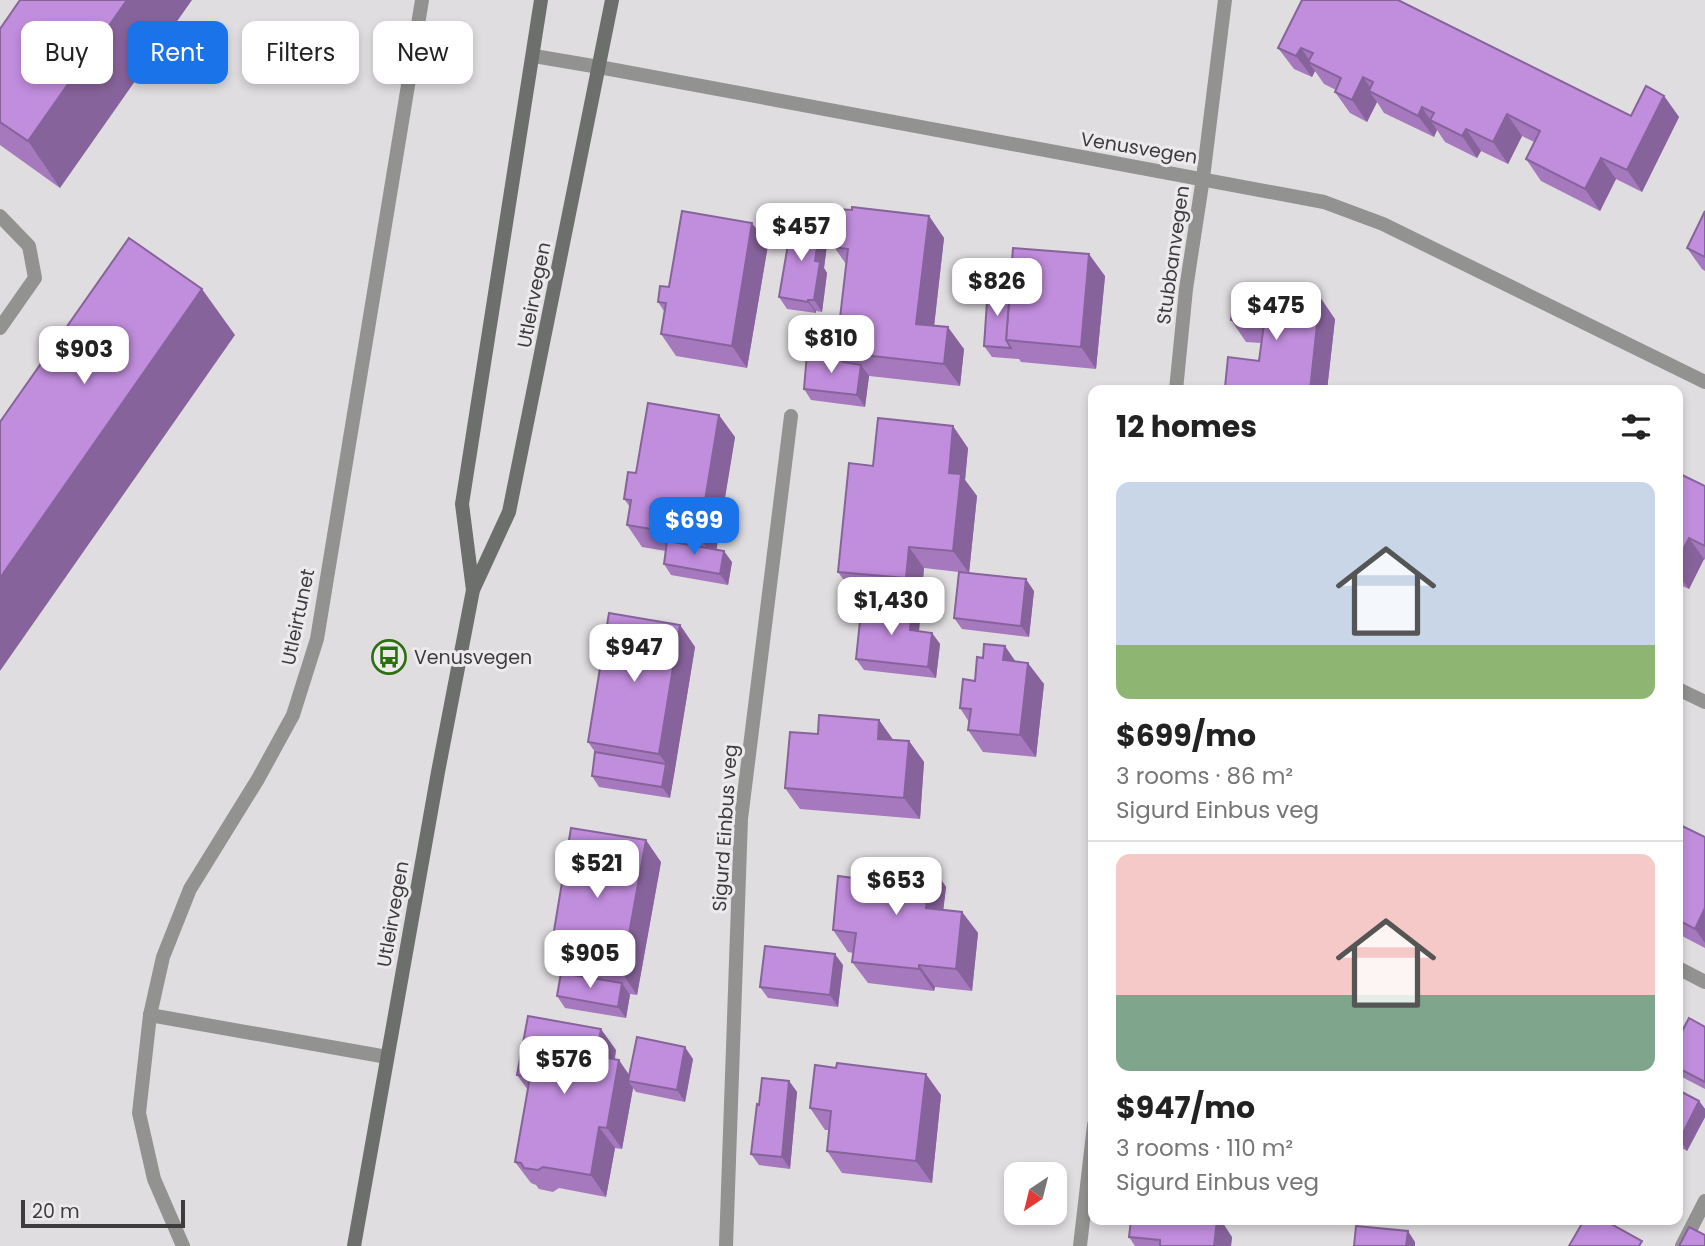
<!DOCTYPE html>
<html lang="en">
<head>
<meta charset="utf-8">
<style>
  :root { --surface:#fff; --page:#f2f2f2; --text:#222; --muted:#767676; --line:#e0e0e0; --accent:#1a73e8 }
  body { margin:0; font-family:Poppins,sans-serif; background:var(--page); color:var(--text); height:100vh; display:flex; flex-direction:column; font-size:26px; white-space:nowrap }
  * { box-sizing:border-box; margin:0 }
  p { font-size:23px; color:var(--muted) }
  .icon { flex:none; width:38px; height:38px; fill:none; stroke:currentColor; stroke-width:2; stroke-linecap:round; stroke-linejoin:round }
  .map { position:relative; flex:1; overflow:hidden }
  .details { position:absolute; left:1088px; top:385px; width:595px; height:840px; display:flex; flex-direction:column; background:var(--surface); border-radius:14px; box-shadow:0 4px 10px #0003 }
  .details>* { flex:none }
  .top-card { position:absolute; left:21px; top:21px; width:665px; height:63px; display:flex; gap:14px }
  .needle { width:46px; rotate:215deg }
  .tools { position:absolute; left:1004px; top:1162px; display:grid; gap:14px }
  .tools a { display:grid; place-items:center; width:63px; height:63px; border-radius:14px; background:var(--surface); box-shadow:0 4px 10px #0003; font-size:35px }
  .scale { position:absolute; left:21px; bottom:18px; width:164px; box-sizing:border-box; padding-left:7px; border:4px solid #3d3c3d; border-top:0; font-size:19px; line-height:24px; white-space:nowrap; color:#3d3c3d; -webkit-text-stroke:5px #edeaee; paint-order:stroke }
  .price { position:absolute; translate:-50% -60px; padding:0 16px; border-radius:14px; background:#fff; color:#222; font-size:23px; line-height:46px; filter:drop-shadow(0 2px 4px #0008) }
  .price::after { content:''; position:absolute; left:50%; top:42px; width:21px; height:16px; margin-left:-10px; background:inherit; clip-path:polygon(0 0,100% 0,50% 100%) }
  .price.selected { background:var(--accent); color:#fff }
  ul { padding:0; list-style:none }
  li { display:grid; align-content:center; gap:14px; height:371px; padding:0 28px }
  li+li { border-top:2px solid var(--line) }
  li span { display:grid; place-items:center; height:217px; border-radius:14px; color:#555 }
  li>.icon { margin-inline-start:auto }
  span .icon { width:126px; height:126px; fill:#fffc; stroke-width:1 }
  li b { font-size:30px }
  h2 { display:flex; justify-content:space-between; align-items:center; height:84px; padding:0 28px; font-size:30px }
  .chip { padding:0 24px; border-radius:14px; background:var(--surface); box-shadow:0 4px 10px #0003; font-size:24px; line-height:63px }
  .chip.selected { background:var(--accent); color:#fff }
  .map>svg:first-child { display:block }
  .lines { fill:none; stroke-linecap:round; stroke-linejoin:round }
  .service { stroke:#929391; stroke-width:14 }
  .minor { stroke:#929391; stroke-width:14 }
  .tertiary { stroke:#929391; stroke-width:14 }
  .secondary { stroke:#6d6f6d; stroke-width:14 }
  .wall { fill:#a679be }
  .shaded-wall { fill:#87639b }
  .building { fill:#c18ddd; stroke:#87639b; stroke-width:2 }
  .labels { text-anchor:middle; dominant-baseline:central; stroke-width:6; stroke-linejoin:round; paint-order:stroke }
  .street-label { font-size:19px; fill:#3d3c3d; stroke:#edeaee }
  .poi-label { font-size:19px; fill:#3d3c3d; stroke:#edeaee; text-anchor:start }
</style>
</head>
<body>
<div class="map">
<svg width="1705" height="1246" viewBox="0 0 1705 1246">
  <rect width="100%" height="100%" fill="#e0dde1"/>
  <g class="lines">
    <g class="service">
      <polyline points="0,216 29,246 35,278 0,328"/>
      <polyline points="1678,689 1705,702"/>
      <polyline points="1678,968 1705,982"/>
      <polyline points="150,1015 139,1113 154,1179 183,1246"/>
      <polyline points="387,1057 150,1015 163,957 190,889 258,779 293,715 317,639 422,0"/>
    </g>
    <g class="minor">
      <polyline points="1176,390 1186,289 1203,178 1225,0"/>
      <polyline points="726,1246 741,819 791,416"/>
      <polyline points="1080,1246 1094,1125"/>
      <polyline points="1682,1246 1705,1201"/>
    </g>
    <polyline class="tertiary" points="534,56 599,67 1324,202 1383,224 1705,382"/>
    <g class="secondary">
      <polyline points="473,590 462,504 541,0"/>
      <polyline points="354,1246 438,772 473,590 509,512 612,0"/>
    </g>
  </g>
  <g class="wall">
    <polygon points="1302,0 1631,116 1664,96 1679,117 1642,192 1616,179 1600,211 1541,181 1526,159 1534,142 1522,136 1508,164 1481,151 1477,158 1445,142 1437,130 1434,137 1384,113 1377,102 1367,122 1350,113 1335,92 1336,90 1324,84 1315,71 1312,77 1294,69 1278,48"/>
    <polygon points="0,29 60,188 0,145"/>
    <polygon points="1705,211 1705,271 1702,269 1687,248"/>
    <polygon points="929,216 944,238 934,325 964,349 960,386 869,376 865,407 811,400 804,389 839,357 836,352 846,264 834,247"/>
    <polygon points="828,237 824,268 827,273 822,312 816,311 816,313 787,309 779,297"/>
    <polygon points="768,245 747,368 676,356 661,334 664,311 658,302 669,287"/>
    <polygon points="1105,276 1096,369 1021,362 1019,359 992,357 984,346 1010,289"/>
    <polygon points="1335,319 1327,390 1227,390 1225,387 1259,361 1261,343 1246,342 1231,320"/>
    <polygon points="735,437 716,549 732,562 728,585 671,575 664,564 666,551 642,547 627,525 630,507 624,499 636,473"/>
    <polygon points="968,448 965,480 977,496 969,573 1034,591 1029,637 962,629 954,618 959,572 924,568 921,600 853,593 838,572 873,466"/>
    <polygon points="1678,473 1705,486 1705,560 1704,559 1689,589 1678,584"/>
    <polygon points="912,608 920,619 919,631 932,633 940,644 936,678 864,670 856,659"/>
    <polygon points="680,625 695,647 670,798 599,787 592,776 595,752 588,742"/>
    <polygon points="1015,661 1044,684 1036,757 983,752 968,730 969,722 960,708 975,681"/>
    <polygon points="879,720 893,740 909,741 924,762 920,819 800,809 785,788 818,734"/>
    <polygon points="1678,824 1705,837 1705,948 1682,936 1678,931"/>
    <polygon points="661,862 637,995 630,994 626,1018 565,1008 557,996 560,977 549,961"/>
    <polygon points="931,865 946,887 943,910 962,912 978,933 972,991 935,987 934,991 868,983 852,962 853,953 848,952 833,930 861,879"/>
    <polygon points="843,965 838,1007 768,998 760,987"/>
    <polygon points="1705,1027 1705,1089 1678,1075 1678,1039"/>
    <polygon points="616,1050 615,1059 629,1075 693,1059 685,1102 636,1092 633,1088 622,1149 615,1148 606,1197 559,1188 553,1192 539,1189 536,1185 531,1183 515,1162 528,1090 517,1075"/>
    <polygon points="789,1081 797,1092 790,1169 759,1165 751,1154 759,1105"/>
    <polygon points="1678,1090 1699,1101 1705,1109 1705,1117 1687,1151 1678,1146"/>
    <polygon points="941,1095 932,1183 842,1173 827,1151 829,1130 825,1130 810,1108"/>
    <polygon points="1129,1237 1232,1237 1231,1246 1135,1246"/>
  </g>
  <g class="shaded-wall">
    <polygon points="127,0 192,0 60,188 28,141"/>
    <polygon points="1301,48 1312,64 1308,62 1315,71 1312,77 1296,56"/>
    <polygon points="1363,77 1375,94 1369,91 1377,102 1367,122 1352,100"/>
    <polygon points="1664,96 1679,117 1642,192 1627,170"/>
    <polygon points="1422,107 1437,130 1434,137 1418,116"/>
    <polygon points="1507,114 1522,136 1508,164 1493,142"/>
    <polygon points="1466,129 1481,151 1477,158 1462,136"/>
    <polygon points="1601,158 1616,179 1600,211 1585,189"/>
    <polygon points="929,216 944,238 932,345 916,324"/>
    <polygon points="752,223 768,245 747,368 732,346"/>
    <polygon points="820,226 828,237 824,268 827,273 822,312 814,300 815,261"/>
    <polygon points="1089,254 1105,276 1096,369 1081,347"/>
    <polygon points="202,289 235,335 0,671 0,578"/>
    <polygon points="1320,297 1335,319 1327,390 1310,390"/>
    <polygon points="808,300 816,311 816,313 808,302"/>
    <polygon points="948,327 964,349 960,386 944,364"/>
    <polygon points="861,365 869,376 865,407 857,395"/>
    <polygon points="719,415 735,437 715,559 699,537"/>
    <polygon points="953,426 968,448 965,480 977,496 969,573 953,551 949,473"/>
    <polygon points="1689,538 1704,559 1689,589 1678,574 1678,559"/>
    <polygon points="909,547 924,568 921,600 906,578"/>
    <polygon points="724,551 732,562 728,585 720,574"/>
    <polygon points="1026,579 1034,591 1029,637 1021,626"/>
    <polygon points="912,608 920,619 918,641 910,630"/>
    <polygon points="680,625 695,647 674,775 659,754"/>
    <polygon points="932,633 940,644 936,678 928,667"/>
    <polygon points="1005,646 1020,668 1003,660"/>
    <polygon points="1028,663 1044,684 1036,757 1020,735"/>
    <polygon points="879,720 894,741 878,739"/>
    <polygon points="909,741 924,762 920,819 904,798"/>
    <polygon points="666,764 674,775 670,798 662,787"/>
    <polygon points="646,840 661,862 637,995 622,973"/>
    <polygon points="931,865 946,887 941,929 926,908"/>
    <polygon points="1705,908 1705,943 1695,929"/>
    <polygon points="962,912 978,933 972,991 956,969"/>
    <polygon points="835,954 843,965 838,1007 830,995"/>
    <polygon points="919,965 935,987 934,991 919,969"/>
    <polygon points="622,983 630,995 626,1018 618,1007"/>
    <polygon points="601,1029 616,1050 611,1078 596,1056"/>
    <polygon points="685,1047 693,1059 685,1102 677,1090"/>
    <polygon points="619,1060 634,1082 628,1081 633,1088 622,1149 607,1128"/>
    <polygon points="926,1074 941,1095 932,1183 916,1161"/>
    <polygon points="789,1081 797,1092 790,1169 782,1157"/>
    <polygon points="1699,1101 1705,1109 1705,1117 1687,1151 1680,1139"/>
    <polygon points="599,1127 615,1148 606,1197 591,1175"/>
    <polygon points="1217,1220 1221,1220 1232,1237 1231,1246 1214,1246"/>
    <polygon points="1408,1231 1415,1242 1415,1246 1406,1246"/>
  </g>
  <g class="building">
    <polygon points="20,0 127,0 28,141 0,122 0,29"/>
    <polygon points="1302,0 1398,0 1631,116 1646,86 1664,96 1627,170 1601,158 1585,189 1526,159 1540,131 1507,114 1493,142 1466,129 1462,136 1430,120 1434,113 1422,107 1418,116 1369,91 1373,82 1363,77 1352,100 1335,92 1341,78 1308,62 1313,53 1301,48 1296,56 1278,48"/>
    <polygon points="852,207 929,216 916,324 948,327 944,364 836,352 848,249 834,247 838,209 852,210"/>
    <polygon points="682,211 752,223 732,346 661,334 666,303 658,302 660,286 669,287"/>
    <polygon points="1705,211 1705,257 1687,248"/>
    <polygon points="792,221 820,226 815,261 820,262 814,300 808,300 808,302 779,297"/>
    <polygon points="129,238 202,289 0,578 0,422"/>
    <polygon points="1013,248 1089,254 1081,347 1006,340"/>
    <polygon points="988,287 1010,289 1006,340 1011,348 984,346"/>
    <polygon points="1235,290 1320,297 1310,390 1254,390 1225,387 1228,357 1259,361 1264,324 1231,320"/>
    <polygon points="807,353 839,357 843,362 861,365 857,395 804,389"/>
    <polygon points="648,403 719,415 699,537 627,525 631,500 624,499 628,472 636,473"/>
    <polygon points="878,418 953,426 949,473 961,474 953,551 909,547 906,578 838,572 849,463 873,466"/>
    <polygon points="1678,473 1705,486 1705,546 1689,538 1678,559"/>
    <polygon points="667,541 724,551 720,574 664,564"/>
    <polygon points="959,572 1026,579 1021,626 954,618"/>
    <polygon points="862,602 912,608 910,630 932,633 928,667 856,659"/>
    <polygon points="609,613 680,625 659,754 588,742"/>
    <polygon points="984,644 1005,646 1003,660 1028,663 1020,735 968,730 971,709 960,708 963,679 975,681 977,657 983,658"/>
    <polygon points="819,715 879,720 878,739 909,741 904,798 785,788 790,732 818,734"/>
    <polygon points="595,752 666,764 662,787 592,776"/>
    <polygon points="1678,824 1705,837 1705,908 1695,929 1678,920 1678,892 1681,886 1678,884"/>
    <polygon points="571,828 646,840 622,973 549,961"/>
    <polygon points="863,858 931,865 926,908 962,912 956,969 919,965 919,969 852,962 856,933 833,930 838,876 861,879"/>
    <polygon points="765,946 835,954 830,995 760,987"/>
    <polygon points="561,973 622,983 618,1007 557,996"/>
    <polygon points="528,1016 601,1029 596,1056 619,1060 607,1128 599,1127 591,1175 543,1167 538,1170 524,1168 521,1163 515,1162 530,1077 517,1075"/>
    <polygon points="1689,1018 1705,1027 1705,1082 1678,1068 1678,1039"/>
    <polygon points="637,1037 685,1047 677,1090 628,1081"/>
    <polygon points="837,1063 926,1074 916,1161 827,1151 831,1111 810,1108 815,1065 836,1068"/>
    <polygon points="762,1078 789,1081 782,1157 751,1154 757,1104 759,1105"/>
    <polygon points="1678,1090 1699,1101 1680,1139 1678,1139"/>
    <polygon points="1131,1220 1217,1220 1214,1246 1160,1246 1160,1240 1129,1237"/>
    <polygon points="1584,1220 1604,1220 1642,1241 1639,1246 1569,1246"/>
    <polygon points="1356,1226 1408,1231 1406,1246 1354,1246"/>
    <polygon points="1689,1227 1705,1235 1705,1246 1679,1246"/>
  </g>
  <defs>
    <g id="bus-ring" transform="scale(1.75)"><circle r="9.5" fill="#edeaee" stroke="#2c700e" stroke-width="1.5"/><path d="M-5-6H5V4H4V6H2V4H-2V6H-4V4H-5ZM-3.5-4V0h7V-4ZM-3.5 1.2v1.5H-2V1.2ZM2 1.2v1.5H3.5V1.2Z" fill="#2c700e"/></g>
  </defs>
  <g fill-rule="evenodd">
    <use href="#bus-ring" x="389" y="657"/>
  </g>
  <g class="labels">
    <g class="street-label">
      <text transform="translate(1139 148) rotate(9)">Venusvegen</text>
      <text transform="translate(1173 255) rotate(-82)">Stubbanvegen</text>
      <text transform="translate(534 295) rotate(-79)">Utleirvegen</text>
      <text transform="translate(298 617) rotate(-78)">Utleirtunet</text>
      <text transform="translate(725 828) rotate(-86)">Sigurd Einbus veg</text>
      <text transform="translate(393 914) rotate(-80)">Utleirvegen</text>
    </g>
    <g class="poi-label">
      <text x="414" y="657">Venusvegen</text>
    </g>
  </g>
</svg>
<div class="tools">
<a><svg class="needle" viewBox="-14 -14 28 28"><path d="M0-13l5 13h-10z" fill="#e53935"/><path d="M0 13l5-13h-10z" fill="#767676"/></svg></a>
</div>
<div class="scale">20 m</div>
<b class="price" style="left:801px;top:263px">$457</b>
<b class="price" style="left:997px;top:318px">$826</b>
<b class="price" style="left:1276px;top:342px">$475</b>
<b class="price" style="left:831px;top:375px">$810</b>
<b class="price" style="left:84px;top:386px">$903</b>
<b class="price selected" style="left:694px;top:557px">$699</b>
<b class="price" style="left:891px;top:637px">$1,430</b>
<b class="price" style="left:634px;top:684px">$947</b>
<b class="price" style="left:597px;top:900px">$521</b>
<b class="price" style="left:896px;top:917px">$653</b>
<b class="price" style="left:590px;top:990px">$905</b>
<b class="price" style="left:564px;top:1096px">$576</b>
<div class="top-card">
<a class="chip">Buy</a>
<a class="chip selected">Rent</a>
<a class="chip">Filters</a>
<a class="chip">New</a>
</div>
<section class="details">
<h2>12 homes<svg class="icon" aria-label="filters" viewBox="0 0 24 24"><path d="M4 7h16M4 17h16"/><circle cx="9" cy="7" r="2"/><circle cx="15" cy="17" r="2"/></svg></h2>
<ul>
<li><span style="background:linear-gradient(#c9d6e8 75%,#8fb573 0)"><svg class="icon" aria-label="home" viewBox="0 0 24 24"><path d="M3 11l9-7 9 7M6 9v11h12V9"/></svg></span><div><b>$699/mo</b><p>3 rooms · 86 m²</p><p>Sigurd Einbus veg</p></div></li>
<li><span style="background:linear-gradient(#f6c9c9 65%,#7fa58c 0)"><svg class="icon" aria-label="home" viewBox="0 0 24 24"><path d="M3 11l9-7 9 7M6 9v11h12V9"/></svg></span><div><b>$947/mo</b><p>3 rooms · 110 m²</p><p>Sigurd Einbus veg</p></div></li>
</ul>
</section>
</div>
</body>
</html>
